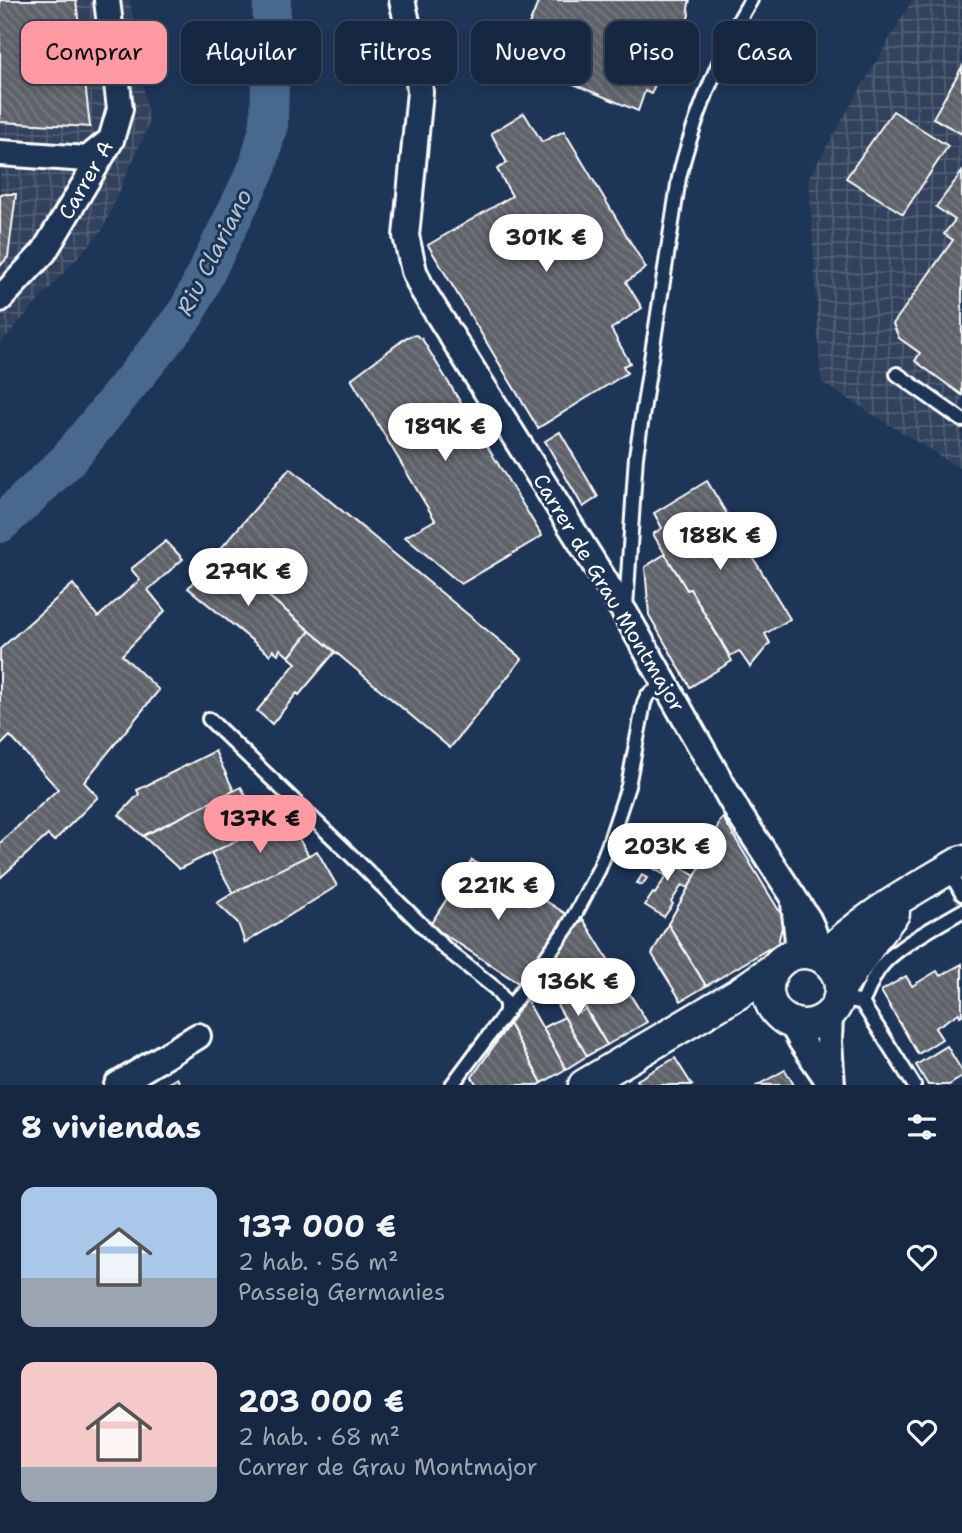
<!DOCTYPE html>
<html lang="es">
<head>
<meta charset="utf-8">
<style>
  :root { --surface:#162841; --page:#23344c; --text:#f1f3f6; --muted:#9ea6b1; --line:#35445a; --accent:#ff9aa2 }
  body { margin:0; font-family:"Shantell Sans",sans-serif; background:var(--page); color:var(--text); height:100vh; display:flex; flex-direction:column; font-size:26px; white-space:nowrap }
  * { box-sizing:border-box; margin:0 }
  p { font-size:23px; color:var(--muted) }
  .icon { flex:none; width:38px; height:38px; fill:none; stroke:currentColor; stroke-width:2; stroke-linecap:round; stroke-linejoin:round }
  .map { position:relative; height:1085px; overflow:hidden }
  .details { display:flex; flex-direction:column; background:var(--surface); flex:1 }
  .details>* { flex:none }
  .top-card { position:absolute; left:21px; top:21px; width:920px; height:63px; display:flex; gap:14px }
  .price { position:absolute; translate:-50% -60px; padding:0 16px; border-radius:24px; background:#fff; color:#222; font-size:23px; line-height:46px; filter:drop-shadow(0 2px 4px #0008) }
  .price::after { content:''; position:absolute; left:50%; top:42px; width:21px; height:16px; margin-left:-10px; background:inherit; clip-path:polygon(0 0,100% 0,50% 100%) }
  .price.current { background:var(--accent); color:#111 }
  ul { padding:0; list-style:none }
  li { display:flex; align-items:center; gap:21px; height:175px; padding:0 21px }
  li span { display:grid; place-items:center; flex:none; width:196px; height:140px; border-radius:14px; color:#555 }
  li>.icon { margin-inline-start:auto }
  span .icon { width:84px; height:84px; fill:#fffc; stroke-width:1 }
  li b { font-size:30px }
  h2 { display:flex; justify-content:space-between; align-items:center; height:84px; padding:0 21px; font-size:30px }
  .chip { padding:0 24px; border-radius:14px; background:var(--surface); box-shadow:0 4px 10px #0003,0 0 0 2px var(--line); font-size:24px; line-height:63px }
  .chip.current { background:var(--accent); color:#111 }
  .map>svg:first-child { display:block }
  .industrial { fill:url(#industrial-grid) }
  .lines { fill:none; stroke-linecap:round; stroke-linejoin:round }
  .river { stroke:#49688e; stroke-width:38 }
  .building { fill:url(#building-back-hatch); stroke:#fff; stroke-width:2 }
  .service-casing { stroke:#fff; stroke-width:18 }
  .minor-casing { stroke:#fff; stroke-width:30 }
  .tertiary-casing { stroke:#fff; stroke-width:35 }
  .service { stroke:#1d3557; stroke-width:12 }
  .minor { stroke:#1d3557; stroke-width:24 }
  .tertiary { stroke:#1d3557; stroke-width:30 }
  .labels { text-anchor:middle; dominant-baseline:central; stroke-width:6; stroke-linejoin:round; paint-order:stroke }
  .street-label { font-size:21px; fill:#fff; stroke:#1d3557 }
  .water-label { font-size:23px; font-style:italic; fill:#b6c3d2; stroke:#1d3557 }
</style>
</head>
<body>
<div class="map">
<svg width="962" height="1085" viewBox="0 0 962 1085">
  <defs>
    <pattern id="industrial-grid" width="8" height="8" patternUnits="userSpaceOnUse" patternTransform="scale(1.75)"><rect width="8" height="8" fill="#30425c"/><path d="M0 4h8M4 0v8" fill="none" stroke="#4f5e74"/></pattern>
    <pattern id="building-back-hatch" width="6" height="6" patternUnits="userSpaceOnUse" patternTransform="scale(1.75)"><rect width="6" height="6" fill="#5e6269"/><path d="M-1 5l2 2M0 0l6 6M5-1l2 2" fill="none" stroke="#767a80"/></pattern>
  </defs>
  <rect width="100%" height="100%" fill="#1d3557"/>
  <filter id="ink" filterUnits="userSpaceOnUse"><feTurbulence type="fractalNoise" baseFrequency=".0143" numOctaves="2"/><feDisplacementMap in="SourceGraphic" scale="14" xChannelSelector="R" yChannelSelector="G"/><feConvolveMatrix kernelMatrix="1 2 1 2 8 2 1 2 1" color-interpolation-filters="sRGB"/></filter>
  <g filter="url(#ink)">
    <g class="industrial">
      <polygon points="0,0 130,0 149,124 102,231 0,343"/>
      <polygon points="912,0 962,0 962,470 821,382 809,177"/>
    </g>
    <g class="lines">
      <polyline class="river" points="0,524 67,461 186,314 258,166 269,124 272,0"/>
    </g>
    <g class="building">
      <polygon points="0,0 76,0 90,127 0,122"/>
      <polygon points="539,0 690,0 688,8 689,15 686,24 679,28 651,94 645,91 638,111 518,61 527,41 524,37"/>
      <polygon points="962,67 962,134 933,118"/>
      <polygon points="893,111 948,146 903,214 846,178"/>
      <polygon points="524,113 542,142 564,131 646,268 626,282 642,308 611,329 630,363 623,366 627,373 538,428 428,245 512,196 497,169 507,163 491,133"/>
      <polygon points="962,172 962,395 915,361 920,353 899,338 893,324 953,240 944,234 955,220 936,207"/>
      <polygon points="0,194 16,194 8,257 0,266"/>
      <polygon points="416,335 422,339 542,536 461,584 405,537 435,520 351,379 407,337"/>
      <polygon points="560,432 598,497 583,507 545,441"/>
      <polygon points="290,468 522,659 450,748 217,553"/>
      <polygon points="707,481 790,619 765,634 770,643 750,667 739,651 730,656 690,589 687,590 653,534 662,528 654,513"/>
      <polygon points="166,541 183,559 148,590 165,611 122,655 159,690 84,782 98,797 54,841 48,835 0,878 0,843 58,789 10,736 0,746 0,649 73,584 98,617 140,580 131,569"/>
      <polygon points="217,553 310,631 289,657 280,649 278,654 273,650 270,655 188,588"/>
      <polygon points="665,554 687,590 690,589 732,661 690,687 649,615 645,567"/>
      <polygon points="310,631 335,652 299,695 297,693 272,724 257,711 296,663 289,657"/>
      <polygon points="215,751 234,791 143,836 119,815 139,794 137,790"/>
      <polygon points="241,787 264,828 179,869 143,836"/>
      <polygon points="286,817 309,856 233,893 211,853"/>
      <polygon points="723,818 784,919 778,943 706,986 668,924 709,851 720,820"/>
      <polygon points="317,851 337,886 245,943 238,923 217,903 233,893"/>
      <polygon points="656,852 695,876 688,888 682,885 671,902 673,904 664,917 645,905 653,893 655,894 666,876 642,861 645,855 651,858"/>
      <polygon points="472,860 530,899 535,894 566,914 520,984 430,925"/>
      <polygon points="642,875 647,878 642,885 637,883"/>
      <polygon points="583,919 647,1022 607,1045 556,956"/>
      <polygon points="668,924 706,986 681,1001 652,954"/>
      <polygon points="962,964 962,1015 960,1016 959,1013 935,1028 942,1039 918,1054 881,991 906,976 912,986 937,971 940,976"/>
      <polygon points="570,979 580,998 573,1003 579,1013 585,1009 607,1045 587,1056 549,991"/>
      <polygon points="526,999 566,1069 542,1083 509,1024"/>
      <polygon points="564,1017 587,1056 566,1069 543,1028"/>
      <polygon points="509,1024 542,1083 539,1085 477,1085 472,1077"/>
      <polygon points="947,1046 962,1071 962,1077 949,1085 928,1085 916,1065"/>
      <polygon points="675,1058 692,1085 640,1085 637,1080"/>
      <polygon points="785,1070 794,1085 758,1085"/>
      <polygon points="177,1078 181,1085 166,1085"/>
    </g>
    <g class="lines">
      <g class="service-casing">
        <g id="service">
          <polyline points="897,374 962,420"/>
          <path d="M626,607l10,-151 43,-278c7,-31 18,-60 29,-89 13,-31 25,-61 43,-89"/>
          <polyline points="209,719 358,862 446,949 496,989 506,1003 506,1013"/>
          <polyline points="949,870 962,894"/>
          <polyline points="839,997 862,1003 914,1085"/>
          <path d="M862,1003c6,-11 10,-25 18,-35 14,-20 60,-44 82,-57"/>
          <polyline points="452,1085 522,991 567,928 579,907 599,869 608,846 628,786 644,703 647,696 665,683"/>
        </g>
      </g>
      <g class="minor-casing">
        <g id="minor">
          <path d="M402,0l16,70 2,22 -14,144 8,35 8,18 203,324 114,201 69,105c7,14 9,19 6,35"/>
          <polyline points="0,153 87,159 107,143"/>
          <polyline points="0,299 44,252 111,140 120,109 107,0"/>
          <polyline points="793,954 798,941 794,903"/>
          <polyline points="830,1014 829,1042 832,1085"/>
          <polyline points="791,1022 801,1041 831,1085"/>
          <polyline points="117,1085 198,1036"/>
        </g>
      </g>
      <g class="tertiary-casing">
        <g id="tertiary">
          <circle cx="804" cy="989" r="36"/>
          <path d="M823,958c39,-41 91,-68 139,-97"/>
          <polyline points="841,988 876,936 894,913"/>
          <polyline points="584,1085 739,993 773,969"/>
        </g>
      </g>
      <use href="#service" class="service"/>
      <use href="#minor" class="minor"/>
      <use href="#tertiary" class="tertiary"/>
    </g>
  </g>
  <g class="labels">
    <g class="street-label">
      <text transform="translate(86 180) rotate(-60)">Carrer A</text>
      <text transform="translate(609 593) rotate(59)">Carrer de Grau Montmajor</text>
    </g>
    <g class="water-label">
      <text transform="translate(214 252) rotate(-63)">Riu Clariano</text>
    </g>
  </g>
</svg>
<b class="price" style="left:546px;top:274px">301K €</b>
<b class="price" style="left:445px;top:463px">189K €</b>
<b class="price" style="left:720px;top:572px">188K €</b>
<b class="price" style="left:248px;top:608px">279K €</b>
<b class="price current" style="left:260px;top:855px">137K €</b>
<b class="price" style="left:667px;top:883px">203K €</b>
<b class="price" style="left:498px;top:922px">221K €</b>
<b class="price" style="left:578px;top:1018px">136K €</b>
<div class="top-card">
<a class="chip current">Comprar</a>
<a class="chip">Alquilar</a>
<a class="chip">Filtros</a>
<a class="chip">Nuevo</a>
<a class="chip">Piso</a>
<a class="chip">Casa</a>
</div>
</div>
<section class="details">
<h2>8 viviendas<svg class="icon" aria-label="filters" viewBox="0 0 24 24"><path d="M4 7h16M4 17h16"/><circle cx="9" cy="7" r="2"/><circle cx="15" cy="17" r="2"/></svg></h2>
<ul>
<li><span style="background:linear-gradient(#a9c7e8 65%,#9aa5b1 0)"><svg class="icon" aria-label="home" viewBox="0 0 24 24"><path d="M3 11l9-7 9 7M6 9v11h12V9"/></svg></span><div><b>137 000 €</b><p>2 hab. · 56 m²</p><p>Passeig Germanies</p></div><svg class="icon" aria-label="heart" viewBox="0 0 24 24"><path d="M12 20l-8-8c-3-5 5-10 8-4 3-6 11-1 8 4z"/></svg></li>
<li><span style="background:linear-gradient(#f6c9c9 75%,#9aa5b1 0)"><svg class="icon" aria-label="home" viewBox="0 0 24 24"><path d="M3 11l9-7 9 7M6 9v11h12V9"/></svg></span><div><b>203 000 €</b><p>2 hab. · 68 m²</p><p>Carrer de Grau Montmajor</p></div><svg class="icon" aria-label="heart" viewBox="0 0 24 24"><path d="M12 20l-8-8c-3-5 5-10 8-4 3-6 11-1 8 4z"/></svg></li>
</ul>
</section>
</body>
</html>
